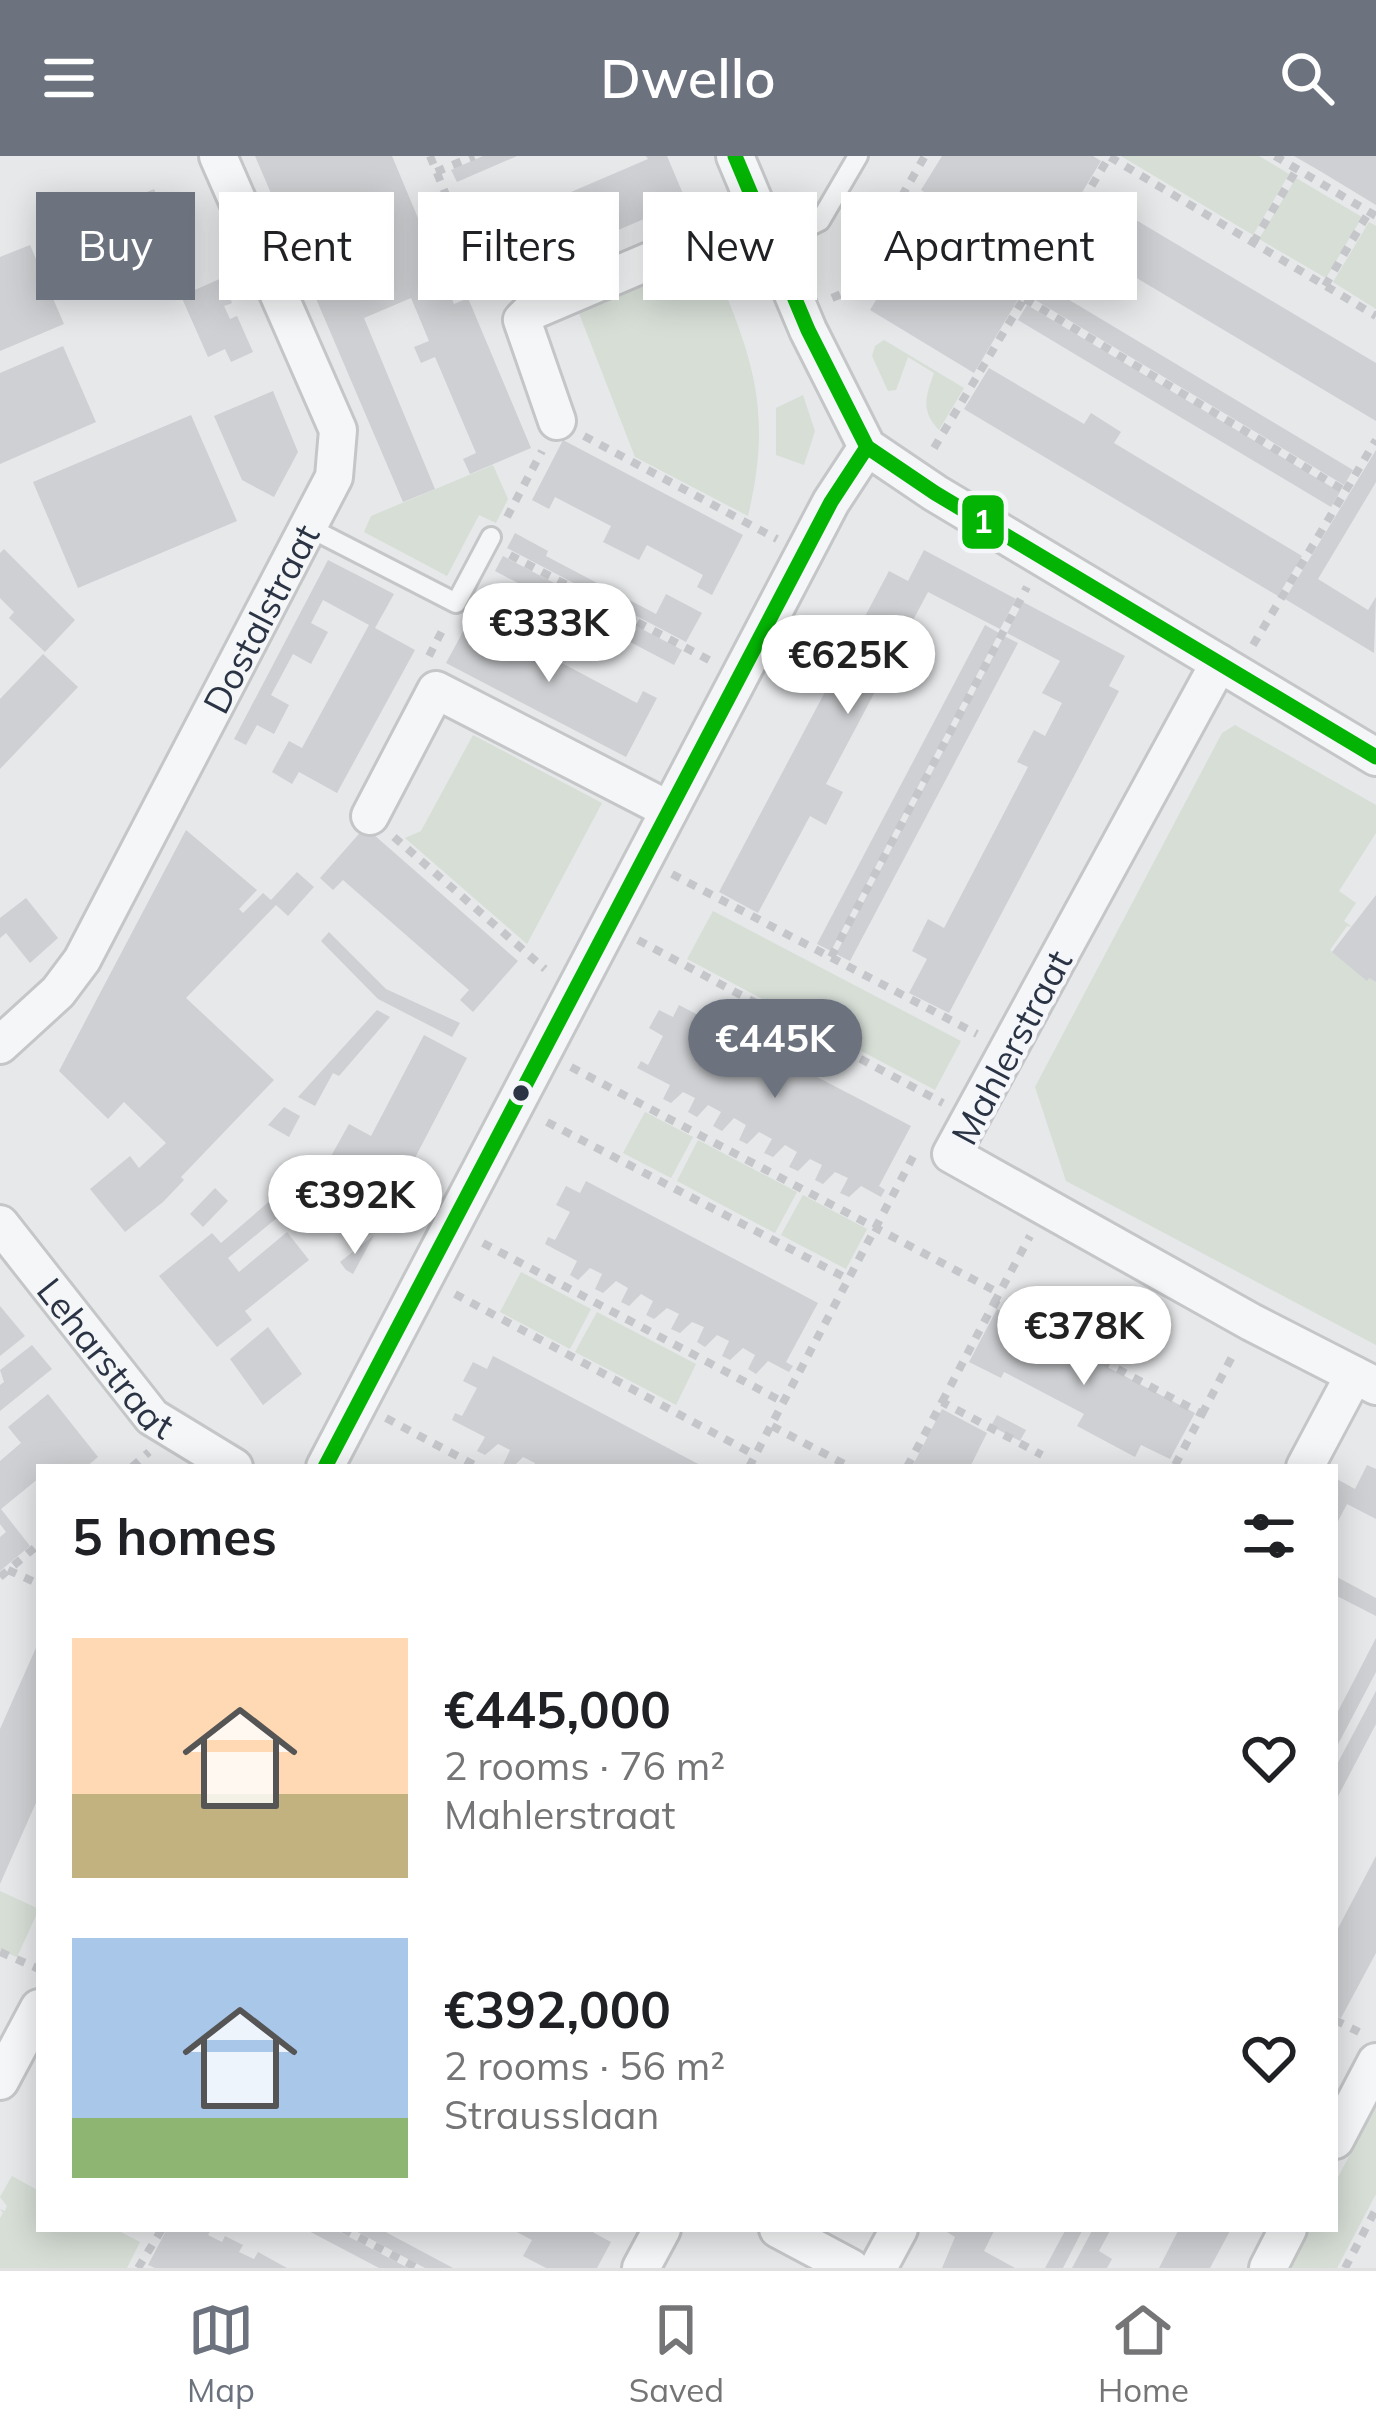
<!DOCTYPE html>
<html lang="en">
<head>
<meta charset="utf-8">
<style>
  :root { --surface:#fff; --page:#f2f2f2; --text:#202124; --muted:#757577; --line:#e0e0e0; --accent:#6c737f }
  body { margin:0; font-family:Mulish,sans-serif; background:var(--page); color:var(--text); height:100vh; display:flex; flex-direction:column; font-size:45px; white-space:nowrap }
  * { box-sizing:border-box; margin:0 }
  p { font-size:39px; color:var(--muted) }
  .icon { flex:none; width:66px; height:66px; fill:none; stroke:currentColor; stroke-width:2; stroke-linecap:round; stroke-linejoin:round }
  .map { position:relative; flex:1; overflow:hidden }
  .side { position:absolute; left:36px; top:1308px; width:1302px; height:768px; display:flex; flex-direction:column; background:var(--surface); border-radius:0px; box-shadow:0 6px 30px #0003 }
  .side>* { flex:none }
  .banner { position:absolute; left:36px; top:36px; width:1305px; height:108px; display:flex; gap:24px }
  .price { position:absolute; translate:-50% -102px; padding:0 27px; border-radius:42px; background:#fff; color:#222; font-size:39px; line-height:78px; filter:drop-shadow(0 3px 6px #0008) }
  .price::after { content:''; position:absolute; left:50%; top:72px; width:36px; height:27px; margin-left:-18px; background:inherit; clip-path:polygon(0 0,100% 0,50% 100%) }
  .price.active { background:var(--accent); color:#fff }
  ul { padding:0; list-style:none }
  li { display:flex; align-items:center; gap:36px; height:300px; padding:0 36px }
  li span { display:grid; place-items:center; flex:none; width:336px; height:240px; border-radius:0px; color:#555 }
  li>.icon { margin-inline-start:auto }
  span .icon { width:144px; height:144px; fill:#fffc; stroke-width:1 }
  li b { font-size:51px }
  h2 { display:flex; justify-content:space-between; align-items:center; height:144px; padding:0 36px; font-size:51px }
  .tag { padding:0 42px; border-radius:0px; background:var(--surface); box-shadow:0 6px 30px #0003; font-size:42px; line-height:108px }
  .tag.active { background:var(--accent); color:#fff }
  header { display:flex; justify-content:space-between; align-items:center; height:156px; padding:0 36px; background:var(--accent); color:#fff; font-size:54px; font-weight:600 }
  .menu { display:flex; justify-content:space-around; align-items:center; height:168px; border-top:3px solid var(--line); background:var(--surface); font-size:33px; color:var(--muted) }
  .menu a { display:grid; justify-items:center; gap:6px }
  .menu .active { color:var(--accent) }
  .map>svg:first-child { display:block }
  .green { fill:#d6ded6 }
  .building { fill:#ced0d3 }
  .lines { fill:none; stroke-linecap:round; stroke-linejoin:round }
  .lane-casing { stroke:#c4c6c8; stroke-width:24 }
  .street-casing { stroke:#c4c6c8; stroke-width:42 }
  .path { stroke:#c5c6ca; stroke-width:8; stroke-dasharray:9 9; stroke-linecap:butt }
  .lane { stroke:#f5f6f7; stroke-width:18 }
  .street { stroke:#f5f6f7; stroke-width:36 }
  .bus-1-casing { stroke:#f4f6f9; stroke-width:24 }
  .bus-1 { stroke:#04b404; stroke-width:15 }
  .bus-dot { fill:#2b3445; stroke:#f4f6f9; stroke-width:4.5 }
  .labels { text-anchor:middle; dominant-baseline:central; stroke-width:9; stroke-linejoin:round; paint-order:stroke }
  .street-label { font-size:36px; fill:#2b3445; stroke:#f4f6f9 }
  .line-badge { stroke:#f4f6f9; stroke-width:4.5 }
  .badge-label { font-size:33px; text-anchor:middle; font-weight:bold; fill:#fff }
</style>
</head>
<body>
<header><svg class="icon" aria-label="menu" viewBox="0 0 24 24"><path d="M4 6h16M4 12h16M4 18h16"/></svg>Dwello<svg class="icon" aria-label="search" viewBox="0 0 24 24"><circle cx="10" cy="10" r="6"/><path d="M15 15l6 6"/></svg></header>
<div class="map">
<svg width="1376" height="2112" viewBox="0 0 1376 2112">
  <rect width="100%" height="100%" fill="#e6e8ea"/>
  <g class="green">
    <polygon points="1121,0 1259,0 1289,18 1253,79"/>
    <polygon points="1296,22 1362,61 1326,122 1259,83"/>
    <polygon points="1369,66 1376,70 1376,153 1333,126"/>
    <path d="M706,91c43,102 69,157 42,269l-113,-59 -60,-154z"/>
    <path d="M884,184l80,48 -25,42c-19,-20 -13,-34 -5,-57l-26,-16 -12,33 -8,1 -16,-35 3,-10z"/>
    <polygon points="803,239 815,275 804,309 776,299 776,252"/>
    <polygon points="493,309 508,343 496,367 479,359 447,420 364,376 371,360"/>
    <polygon points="1235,569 1376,649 1376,677 1339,735 1356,747 1344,765 1352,771 1347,770 1330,794 1366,824 1369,822 1376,826 1376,1189 1066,1025 1035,931 1222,577"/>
    <polygon points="473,579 602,647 527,788 405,682 421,675"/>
    <polygon points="713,755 961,885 935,934 687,803"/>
    <polygon points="645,956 693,981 671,1022 623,997"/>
    <polygon points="698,984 797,1036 775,1077 677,1025"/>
    <polygon points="803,1039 867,1073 846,1113 781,1079"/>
    <polygon points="521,1116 591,1153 570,1193 500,1156"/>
    <polygon points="597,1156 696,1208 676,1249 575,1196"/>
    <polygon points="0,1735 39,1753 17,1801 0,1794"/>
    <polygon points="1376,1949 1376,2038 1337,2112 1290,2112 1311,2073 1335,2073 1335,2027"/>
    <polygon points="12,2020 39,2035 39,2073 115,2073 140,2086 127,2112 0,2112 0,2062 3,2057 0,2053 5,2055 7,2050 0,2041"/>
  </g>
  <g class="building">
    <polygon points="255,0 392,0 454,148 468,142 531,292 470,318 463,303 476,297 435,201 421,207 414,191 429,185 411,142 364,162 435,333 403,346"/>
    <polygon points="483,0 517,0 457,26 451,14"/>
    <polygon points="646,0 667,0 686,45 499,125 472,63 510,46 515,60 648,3"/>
    <polygon points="942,0 1093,0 1101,5 1040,106 1012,89 998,113 1026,130 974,217 870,154 893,116 878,107 898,73 911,81 935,43 921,34"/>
    <polygon points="1294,0 1376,0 1376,49 1320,15"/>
    <polygon points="154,33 169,67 165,69 171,85 176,83 189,115 131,140 118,108 131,102 110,52"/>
    <polygon points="1094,39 1376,207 1376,265 1068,81"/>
    <polygon points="30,89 64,168 0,195 0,101"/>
    <polygon points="222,122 232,147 224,150 230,163 237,160 253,196 231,206 225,193 208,201 181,140"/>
    <polygon points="1041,127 1353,314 1344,329 1032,142"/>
    <polygon points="1027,149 1091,187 1340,336 1331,351 1113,221 1018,164"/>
    <polygon points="63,190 96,266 0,308 0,217"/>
    <polygon points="989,212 1084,268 1091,257 1121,276 1114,287 1302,400 1278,440 964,253"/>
    <polygon points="273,235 298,296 274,341 242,324 214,260"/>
    <polygon points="191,259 237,365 78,432 33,326"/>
    <polygon points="563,284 743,379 712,439 697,431 703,419 647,389 639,404 603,386 611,370 576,352 555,341 549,353 532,344"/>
    <polygon points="1376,294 1376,326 1318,423 1368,454 1376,441 1374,497 1285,443"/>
    <polygon points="515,377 548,395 546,400 656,458 666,438 702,457 686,486 507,392"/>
    <polygon points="4,393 75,464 45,496 9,462 14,456 0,442 0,397"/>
    <polygon points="924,394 1016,443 1000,473 928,436 826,628 843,636 826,669 810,660 758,757 719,736 889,415 908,425"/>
    <polygon points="503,400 682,494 674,509 495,415"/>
    <polygon points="328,404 394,438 375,472 415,494 337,637 299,616 292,628 272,616 289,585 302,592 369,469 323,444 311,467 328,476 311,508 293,498 271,539 289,549 274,578 257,569 246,589 234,583"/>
    <polygon points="1023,446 1125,500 1109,530 1119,535 949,857 909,837 927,803 912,795 928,763 944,772 1028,611 1017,606 1034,574 1045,580 1062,547 1042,537 1060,505 1007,477"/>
    <polygon points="478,448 494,457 488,468 637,547 643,535 657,542 626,601 446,507"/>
    <polygon points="985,469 999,477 831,795 817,788"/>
    <polygon points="1004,480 1018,487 850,805 836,798"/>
    <polygon points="43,498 78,531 0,613 0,543"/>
    <polygon points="365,671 518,805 473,856 460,844 469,834 343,724 333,734 320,722"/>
    <polygon points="186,674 257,734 239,753 243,757 263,737 271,744 297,716 314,731 288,760 276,749 186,842 274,924 181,1021 184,1024 163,1046 125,1076 90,1033 130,1000 139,1012 166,987 124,946 108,963 59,915"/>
    <polygon points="1376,739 1376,826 1369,822 1367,825 1332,796"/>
    <polygon points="26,742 58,782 30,807 6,777 0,782 0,762"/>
    <polygon points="329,776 386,833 460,867 452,881 378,843 321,785"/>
    <polygon points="679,849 911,970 879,1030 885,1034 881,1041 861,1030 849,1041 840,1037 848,1022 835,1016 823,1028 815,1024 822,1009 810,1003 798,1015 789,1011 797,996 785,989 773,1001 764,997 772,983 759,976 747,988 739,984 746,969 734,962 722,975 713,970 721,956 708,949 697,961 688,956 695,942 683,936 671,947 663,943 670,929 637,912 641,905 648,909 663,880 649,872 659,854 673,861"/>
    <polygon points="377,854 390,861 339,920 333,917 315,950 298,941"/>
    <polygon points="424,879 467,902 379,1071 346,1053 339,1058 316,1030 228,1102 239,1116 287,1076 309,1104 245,1155 252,1164 217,1191 159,1120 212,1077 221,1087 314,1007 326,1021 342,1008 330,1002 349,968 371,980"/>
    <polygon points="284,951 300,960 289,981 268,969"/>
    <polygon points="586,1025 818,1147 786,1206 793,1210 789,1216 768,1205 756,1218 748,1213 755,1199 743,1192 730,1204 722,1200 729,1185 717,1179 705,1191 697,1186 704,1171 692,1166 680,1177 671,1173 679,1158 667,1152 654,1163 646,1159 653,1145 641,1138 629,1150 621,1146 628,1132 616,1125 603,1137 595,1133 602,1118 590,1112 578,1124 570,1119 577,1105 545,1088 548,1081 555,1084 570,1056 556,1049 566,1030 580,1037"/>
    <polygon points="215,1032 228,1045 203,1071 190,1058"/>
    <polygon points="374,1079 353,1118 346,1114 340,1106"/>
    <polygon points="0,1150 25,1180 0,1200"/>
    <polygon points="997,1153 1195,1257 1170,1303 1141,1289 1135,1301 1077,1270 1084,1258 1004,1216 1001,1222 969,1206"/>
    <polygon points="268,1171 302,1218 263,1249 230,1203"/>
    <polygon points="32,1189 52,1213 0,1255 0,1229 4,1226 0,1214"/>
    <polygon points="493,1200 518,1213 704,1311 534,1311 535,1307 523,1301 513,1311 503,1309 510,1294 498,1288 485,1299 477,1295 485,1281 452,1264 455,1257 462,1260 477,1232 463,1225 473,1206 487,1213"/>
    <polygon points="48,1238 98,1301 86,1311 39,1311 39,1322 1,1353 30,1390 0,1415 0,1381 6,1376 0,1368 0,1305 21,1287 8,1271"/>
    <polygon points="942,1253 987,1277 970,1311 912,1311"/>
    <polygon points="997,1259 1026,1274 1020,1285 991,1270"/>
    <polygon points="1367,1309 1376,1313 1376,1363 1347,1348 1335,1371 1335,1322 1355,1333"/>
    <polygon points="1335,1420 1376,1442 1376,1460 1335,1439"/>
    <polygon points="1376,1482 1376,1516 1335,1594 1335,1561"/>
    <polygon points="39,1485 39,1640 0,1728 0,1573"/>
    <polygon points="1376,1535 1376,1568 1335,1646 1335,1612"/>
    <polygon points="1376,1700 1376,1797 1341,1862 1335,1859 1335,1778"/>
    <polygon points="167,2073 211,2073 208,2079 222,2086 225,2080 243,2089 239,2096 254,2103 258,2096 287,2112 155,2112 148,2109"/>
    <polygon points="305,2073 334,2073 408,2112 379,2112"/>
    <polygon points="352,2073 380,2073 453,2112 425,2112"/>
    <polygon points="511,2073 587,2073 611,2086 597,2112 546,2112 523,2100 532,2084"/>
    <polygon points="942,2073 995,2073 984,2095 1015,2112 942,2112 955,2081"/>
    <polygon points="1066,2073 1083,2073 1063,2112 1045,2112"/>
    <polygon points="1093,2073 1111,2073 1099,2095 1112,2103 1107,2112 1072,2112"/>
    <polygon points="1179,2073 1231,2073 1210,2112 1159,2112"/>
  </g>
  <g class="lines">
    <g class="lane-casing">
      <g id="lane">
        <polyline points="772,89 820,65 858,0"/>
        <polyline points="308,371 456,447 491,381"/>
      </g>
    </g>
    <g class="street-casing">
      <g id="street">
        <polyline points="735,0 808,174 867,291 935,337 1376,601"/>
        <polyline points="557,265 522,164 530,156 760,58"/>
        <polyline points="1219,507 951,998 1251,1166 1376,1230"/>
        <polyline points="370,660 436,534 669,654"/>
        <path id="s1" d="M0,889l58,-53 24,-32 252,-483 4,-47 -120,-274"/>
        <path id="s2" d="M0,1068l152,193 82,50"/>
        <polyline points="325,1311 831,346 867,291"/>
        <polyline points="1305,1311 1354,1219"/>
        <polyline points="0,1925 39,1852"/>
        <polyline points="1335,1984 1376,1906"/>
        <polyline points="778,2073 851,2112"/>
        <polyline points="641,2112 662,2073"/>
        <polyline points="878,2112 899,2073"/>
        <polyline points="1268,2112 1288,2073"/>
      </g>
    </g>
    <g class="path">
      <polyline points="430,0 491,148"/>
      <polyline points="1275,0 1376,60"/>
      <polyline points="1110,1 1376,160"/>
      <polyline points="436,16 474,0"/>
      <polyline points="1253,87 1297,13"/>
      <polyline points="1325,130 1369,56"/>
      <polyline points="832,142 846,136 925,0"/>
      <polyline points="1025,143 1345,335"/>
      <polyline points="584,280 777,383"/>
      <polyline points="934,292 1109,1"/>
      <polyline points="507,361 542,295"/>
      <polyline points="510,399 709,504"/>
      <polyline points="1253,489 1376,284"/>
      <polyline points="429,500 444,471"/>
      <polyline points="394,681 545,813"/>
      <polyline points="672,718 977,878"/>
      <polyline points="638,784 943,947"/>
      <polyline points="831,801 1027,431"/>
      <polyline points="571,911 999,1137"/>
      <polyline points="547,966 848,1123"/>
      <polyline points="483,1087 783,1246"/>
      <polyline points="455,1138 755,1299"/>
      <polyline points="994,1147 1030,1080"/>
      <polyline points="942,1246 994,1147 1202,1258 1174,1311"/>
      <polyline points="1202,1258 1235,1195"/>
      <polyline points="386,1262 478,1311"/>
      <polyline points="772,1270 850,1311"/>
      <polyline points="132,1311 149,1296"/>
      <polyline points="749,1311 914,999"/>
      <polyline points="907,1311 942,1246 1042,1299"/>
      <polyline points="8,1414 39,1428"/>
      <polyline points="0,1421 39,1388"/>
      <polyline points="0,1796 39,1813"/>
      <polyline points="1335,1864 1359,1876"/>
      <polyline points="343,2073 417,2112"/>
      <polyline points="138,2112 162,2073"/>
      <polyline points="1345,2112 1376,2053"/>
    </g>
    <use href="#lane" class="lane"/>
    <use href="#street" class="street"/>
    <g class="bus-1-casing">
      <g id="bus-1">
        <polyline points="735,0 808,174 867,291 935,337 1376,601"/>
        <polyline points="325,1311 831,346 867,291"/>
      </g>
    </g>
    <use href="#bus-1" class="bus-1"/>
  </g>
  <circle class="bus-dot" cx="521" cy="937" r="10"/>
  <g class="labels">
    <g class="street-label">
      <text stroke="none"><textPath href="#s1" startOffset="504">Dostalstraat</textPath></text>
      <text transform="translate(1011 891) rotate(-62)">Mahlerstraat</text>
      <text stroke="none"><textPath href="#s2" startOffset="171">Leharstraat</textPath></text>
    </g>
  </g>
  <rect class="line-badge" x="960" y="337" width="46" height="58" rx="12" fill="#04b404"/>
  <g class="badge-label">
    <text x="983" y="377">1</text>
  </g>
</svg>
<b class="price" style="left:549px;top:529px">€333K</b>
<b class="price" style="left:848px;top:561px">€625K</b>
<b class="price active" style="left:775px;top:945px">€445K</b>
<b class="price" style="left:355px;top:1101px">€392K</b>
<b class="price" style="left:1084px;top:1232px">€378K</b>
<div class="banner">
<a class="tag active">Buy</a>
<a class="tag">Rent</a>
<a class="tag">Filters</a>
<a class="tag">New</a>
<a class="tag">Apartment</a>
</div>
<section class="side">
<h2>5 homes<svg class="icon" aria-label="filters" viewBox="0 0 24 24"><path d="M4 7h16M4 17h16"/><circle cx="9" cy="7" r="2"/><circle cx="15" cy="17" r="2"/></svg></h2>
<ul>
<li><span style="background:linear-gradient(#ffd9b3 65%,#c2b280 0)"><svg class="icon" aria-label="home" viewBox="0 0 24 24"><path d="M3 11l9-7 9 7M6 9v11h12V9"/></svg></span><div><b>€445,000</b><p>2 rooms · 76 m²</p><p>Mahlerstraat</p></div><svg class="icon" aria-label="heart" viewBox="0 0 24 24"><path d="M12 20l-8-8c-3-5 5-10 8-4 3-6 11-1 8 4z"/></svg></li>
<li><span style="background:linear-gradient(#a9c7e8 75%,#8fb573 0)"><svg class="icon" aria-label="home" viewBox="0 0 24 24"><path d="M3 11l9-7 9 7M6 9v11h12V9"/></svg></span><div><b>€392,000</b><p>2 rooms · 56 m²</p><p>Strausslaan</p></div><svg class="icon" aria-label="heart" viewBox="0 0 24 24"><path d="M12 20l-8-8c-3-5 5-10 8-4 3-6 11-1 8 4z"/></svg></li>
</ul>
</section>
</div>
<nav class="menu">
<a class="active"><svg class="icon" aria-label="map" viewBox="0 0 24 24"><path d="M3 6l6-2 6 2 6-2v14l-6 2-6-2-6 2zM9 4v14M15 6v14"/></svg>Map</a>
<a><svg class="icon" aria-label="saved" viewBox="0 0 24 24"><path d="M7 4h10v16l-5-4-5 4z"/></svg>Saved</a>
<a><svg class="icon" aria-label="home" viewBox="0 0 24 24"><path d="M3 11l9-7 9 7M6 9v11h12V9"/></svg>Home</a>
</nav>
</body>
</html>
